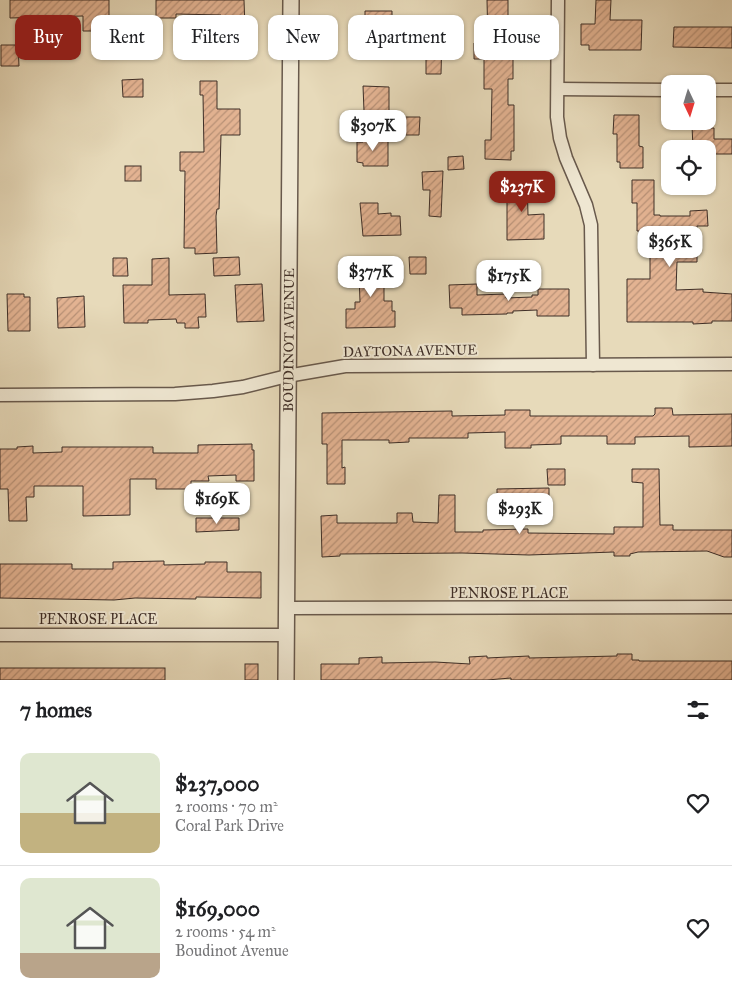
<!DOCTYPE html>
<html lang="en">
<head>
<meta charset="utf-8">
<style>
  :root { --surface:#fff; --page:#f2f2f2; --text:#202124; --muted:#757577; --line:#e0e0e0; --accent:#8f2418 }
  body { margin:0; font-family:"IM FELL Great Primer",serif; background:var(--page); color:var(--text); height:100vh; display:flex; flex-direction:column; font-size:19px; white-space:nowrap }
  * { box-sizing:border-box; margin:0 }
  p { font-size:16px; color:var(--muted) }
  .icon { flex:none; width:28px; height:28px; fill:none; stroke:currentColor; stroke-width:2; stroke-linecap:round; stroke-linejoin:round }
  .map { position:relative; height:680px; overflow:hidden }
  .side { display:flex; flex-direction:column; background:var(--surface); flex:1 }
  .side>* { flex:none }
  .guide { position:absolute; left:15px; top:15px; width:702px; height:45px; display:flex; gap:10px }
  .needle { width:32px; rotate:176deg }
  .controls { position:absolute; left:661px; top:75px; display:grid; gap:10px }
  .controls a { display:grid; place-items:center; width:55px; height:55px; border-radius:10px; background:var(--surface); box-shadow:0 1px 4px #0004; font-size:25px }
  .price { position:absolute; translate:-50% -42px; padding:0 11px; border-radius:10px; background:#fff; color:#222; font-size:16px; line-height:32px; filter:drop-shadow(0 1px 2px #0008) }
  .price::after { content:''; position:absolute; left:50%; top:30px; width:15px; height:11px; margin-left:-8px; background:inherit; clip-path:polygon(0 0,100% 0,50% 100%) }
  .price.selected { background:var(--accent); color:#fff }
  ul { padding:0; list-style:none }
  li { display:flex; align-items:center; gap:15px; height:125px; padding:0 20px }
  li+li { border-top:1px solid var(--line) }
  li span { display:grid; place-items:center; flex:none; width:140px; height:100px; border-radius:10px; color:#555 }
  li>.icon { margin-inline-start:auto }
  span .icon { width:60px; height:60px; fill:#fffc; stroke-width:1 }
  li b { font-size:21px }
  h2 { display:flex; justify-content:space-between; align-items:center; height:60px; padding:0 20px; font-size:21px }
  .pill { padding:0 18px; border-radius:10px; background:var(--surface); box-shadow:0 1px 4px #0004; font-size:18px; line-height:45px }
  .pill.selected { background:var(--accent); color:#fff }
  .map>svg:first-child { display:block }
  .building { fill:url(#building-hatch); stroke:#3e2e27 }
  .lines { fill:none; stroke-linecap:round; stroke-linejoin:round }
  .minor-casing { stroke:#68594c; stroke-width:15 }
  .tertiary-casing { stroke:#68594c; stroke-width:18 }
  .minor { stroke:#efe7d2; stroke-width:12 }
  .tertiary { stroke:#efe7d2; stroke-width:15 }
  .labels { text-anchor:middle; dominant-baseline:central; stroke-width:4; stroke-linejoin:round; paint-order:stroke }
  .street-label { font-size:14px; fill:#3e2e27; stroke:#efe7d2 }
</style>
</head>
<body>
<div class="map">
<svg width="732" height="680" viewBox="0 0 732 680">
  <defs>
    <pattern id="building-hatch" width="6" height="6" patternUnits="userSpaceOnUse" patternTransform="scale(1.25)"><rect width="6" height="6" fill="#e3b392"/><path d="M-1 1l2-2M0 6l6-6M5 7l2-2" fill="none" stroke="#b99277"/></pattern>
  </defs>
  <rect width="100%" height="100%" fill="#e7daba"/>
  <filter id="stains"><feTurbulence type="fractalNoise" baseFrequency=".004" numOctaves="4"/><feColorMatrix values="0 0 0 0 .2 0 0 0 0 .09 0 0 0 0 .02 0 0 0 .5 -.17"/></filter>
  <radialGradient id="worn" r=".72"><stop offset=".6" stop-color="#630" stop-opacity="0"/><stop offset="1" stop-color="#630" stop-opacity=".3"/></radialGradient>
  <g class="building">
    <polygon points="10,0 109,0 109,31 83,31 83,16 10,18"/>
    <polygon points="156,0 244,0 245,29 221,29 221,15 176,14 176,18 156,18"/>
    <polygon points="487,0 508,0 508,34 510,34 510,40 513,40 513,79 508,79 508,105 514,105 514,151 511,151 511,160 485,159 485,140 491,140 492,89 484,89 484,59 474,59 474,43 488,44"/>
    <polygon points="596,0 611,0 610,20 642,20 641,50 589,50 589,45 581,45 581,24 595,24"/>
    <polygon points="365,11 392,11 392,22 400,22 399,32 392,32 392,35 365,35 365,33 360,33 360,20 365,20"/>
    <polygon points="674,27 732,27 732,48 673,47"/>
    <polygon points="426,36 442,36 441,74 426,74"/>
    <polygon points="1,45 18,45 19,66 1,66"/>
    <polygon points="143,79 143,97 123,97 122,80"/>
    <polygon points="200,81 217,81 217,109 240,109 240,135 221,135 219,209 217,209 216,216 217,253 195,254 195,248 184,248 185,171 180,171 180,152 204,152 203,95 200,95"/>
    <polygon points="363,86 389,87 389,117 420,117 419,135 376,135 375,111 364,111"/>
    <polygon points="614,115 639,115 639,146 643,147 643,168 620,168 620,162 617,162 617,134 613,134"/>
    <polygon points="692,125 705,125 705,128 714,128 714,139 732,139 732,154 708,154 708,149 693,149"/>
    <polygon points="388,138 388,166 363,166 363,163 357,162 357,142 363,142 363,139"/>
    <polygon points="463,156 464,169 448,170 448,157"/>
    <rect x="125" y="166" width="16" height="15"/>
    <polygon points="443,171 441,217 429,216 430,190 423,190 422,172"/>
    <polygon points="507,177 527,177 528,215 544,214 544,239 507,240"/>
    <polygon points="632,180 654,180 654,215 660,215 660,216 690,216 690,211 707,210 708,226 697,226 697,262 677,262 676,290 703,289 703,292 732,294 732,321 712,321 712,323 693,324 693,322 627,322 627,279 650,279 650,240 639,240 639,231 637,231 637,203 632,203"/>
    <polygon points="360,203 378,203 378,214 391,213 391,216 400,216 401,235 363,236"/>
    <polygon points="239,257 240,275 214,276 213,258"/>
    <polygon points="409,257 426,257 426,274 410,274"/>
    <polygon points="113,258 127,258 128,276 113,276"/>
    <polygon points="169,258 169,295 205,294 206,317 198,317 199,328 185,328 185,323 177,323 176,319 148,320 148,323 124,323 123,285 152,285 152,259"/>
    <polygon points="353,260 384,260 384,301 392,301 392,311 395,311 395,327 346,328 346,309 355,309 355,302 360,302 359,273 353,274"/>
    <polygon points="262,284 264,321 237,322 235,285"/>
    <polygon points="477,284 477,295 506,294 506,298 532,297 532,295 538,295 538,289 569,289 569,316 537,316 537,310 513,311 513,313 507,313 507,314 462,315 462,308 450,308 449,285"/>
    <polygon points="7,294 24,294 24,297 30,297 30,331 8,331"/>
    <polygon points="84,296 85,327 58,328 57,298"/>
    <polygon points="655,408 672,408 673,415 732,414 732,446 689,447 689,436 635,437 635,444 607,444 607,436 561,436 561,444 531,445 531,448 505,448 505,432 468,433 468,438 409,438 409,442 389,443 389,440 342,440 342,468 345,467 345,484 327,484 327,444 322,444 322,413 452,411 452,416 505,415 505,410 530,410 530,416 653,416 655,414"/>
    <polygon points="252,444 252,450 254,450 254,481 236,481 236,475 208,476 209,481 191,481 191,489 156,489 156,479 130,479 130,515 83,516 83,486 34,486 34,497 26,497 27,521 9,521 8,489 0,489 0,449 17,449 17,447 33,446 33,453 62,452 62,447 153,447 153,453 198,453 198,445"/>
    <polygon points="547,469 565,469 565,485 548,485"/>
    <polygon points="632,469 659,469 660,525 673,525 673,530 732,530 732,557 724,557 707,551 638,552 630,554 630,556 614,556 614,552 529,555 462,553 340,554 340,556 322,557 321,516 337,515 337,523 397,523 397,513 412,513 413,522 438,523 439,495 455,495 455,532 483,532 483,530 528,529 528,533 614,534 614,527 643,527 643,483 632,482"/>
    <polygon points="549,488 549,504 497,503 497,489"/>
    <polygon points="196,518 239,518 239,530 196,532"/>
    <polygon points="164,561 164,565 205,564 205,562 227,562 227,572 261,572 261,598 196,597 196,599 135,598 114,600 0,598 0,564 72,564 72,569 113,569 113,562"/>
    <polygon points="617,654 632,654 632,660 639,660 639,661 732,661 732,680 511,680 511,678 487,680 321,680 321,664 359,664 359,658 382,657 382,663 435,662 470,664 469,657 487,656 487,658 529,656 529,658 617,656"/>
    <rect x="245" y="664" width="13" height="16"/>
    <rect x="0" y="668" width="165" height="12"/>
  </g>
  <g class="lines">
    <g class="minor-casing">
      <g id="minor">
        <polyline points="558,0 557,117 560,138 566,158 586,205 591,225 593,365"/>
        <polyline points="558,89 670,90"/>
        <polyline points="708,90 732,90"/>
        <polyline points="0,395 175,394 213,391 243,387 287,376 345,366 732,364"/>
        <polyline points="286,608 732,607"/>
        <polyline points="0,635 286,635"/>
      </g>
    </g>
    <g class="tertiary-casing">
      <g id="tertiary">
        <path id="s1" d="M286,680l5,-680"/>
      </g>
    </g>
    <use href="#minor" class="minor"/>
    <use href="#tertiary" class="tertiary"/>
  </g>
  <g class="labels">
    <g class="street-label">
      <text stroke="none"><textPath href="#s1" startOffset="340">BOUDINOT AVENUE</textPath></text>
      <text transform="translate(410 351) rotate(-1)">DAYTONA AVENUE</text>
      <text x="509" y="593">PENROSE PLACE</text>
      <text x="98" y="619">PENROSE PLACE</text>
    </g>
  </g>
  <rect width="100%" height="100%" filter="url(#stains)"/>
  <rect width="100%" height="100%" fill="url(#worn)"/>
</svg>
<div class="controls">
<a><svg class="needle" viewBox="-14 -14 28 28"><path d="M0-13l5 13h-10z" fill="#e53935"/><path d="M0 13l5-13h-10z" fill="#757577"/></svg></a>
<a><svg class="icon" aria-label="locate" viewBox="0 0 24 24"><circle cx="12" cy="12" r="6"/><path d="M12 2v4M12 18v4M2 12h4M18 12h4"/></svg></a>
</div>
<b class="price" style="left:373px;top:152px">$307K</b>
<b class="price selected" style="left:522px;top:213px">$237K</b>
<b class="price" style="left:670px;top:268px">$365K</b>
<b class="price" style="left:371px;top:298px">$377K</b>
<b class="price" style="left:509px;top:302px">$175K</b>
<b class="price" style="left:217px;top:525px">$169K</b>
<b class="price" style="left:520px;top:535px">$293K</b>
<div class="guide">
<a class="pill selected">Buy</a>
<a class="pill">Rent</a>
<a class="pill">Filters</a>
<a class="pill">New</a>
<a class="pill">Apartment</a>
<a class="pill">House</a>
</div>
</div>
<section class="side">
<h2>7 homes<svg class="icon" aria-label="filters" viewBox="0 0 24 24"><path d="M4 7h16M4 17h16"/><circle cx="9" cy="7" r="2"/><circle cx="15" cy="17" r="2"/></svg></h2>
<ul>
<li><span style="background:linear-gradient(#dfe7d0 60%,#c2b280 0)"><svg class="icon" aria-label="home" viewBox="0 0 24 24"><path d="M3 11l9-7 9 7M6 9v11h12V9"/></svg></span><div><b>$237,000</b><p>2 rooms · 70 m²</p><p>Coral Park Drive</p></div><svg class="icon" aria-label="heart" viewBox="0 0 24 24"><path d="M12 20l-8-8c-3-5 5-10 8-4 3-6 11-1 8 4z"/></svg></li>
<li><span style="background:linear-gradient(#dfe7d0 75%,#b9a48a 0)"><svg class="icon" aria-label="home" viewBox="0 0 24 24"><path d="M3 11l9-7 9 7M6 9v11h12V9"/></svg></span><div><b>$169,000</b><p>2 rooms · 54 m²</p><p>Boudinot Avenue</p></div><svg class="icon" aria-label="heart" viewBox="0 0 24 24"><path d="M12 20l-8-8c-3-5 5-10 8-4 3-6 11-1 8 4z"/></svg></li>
</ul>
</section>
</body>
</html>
